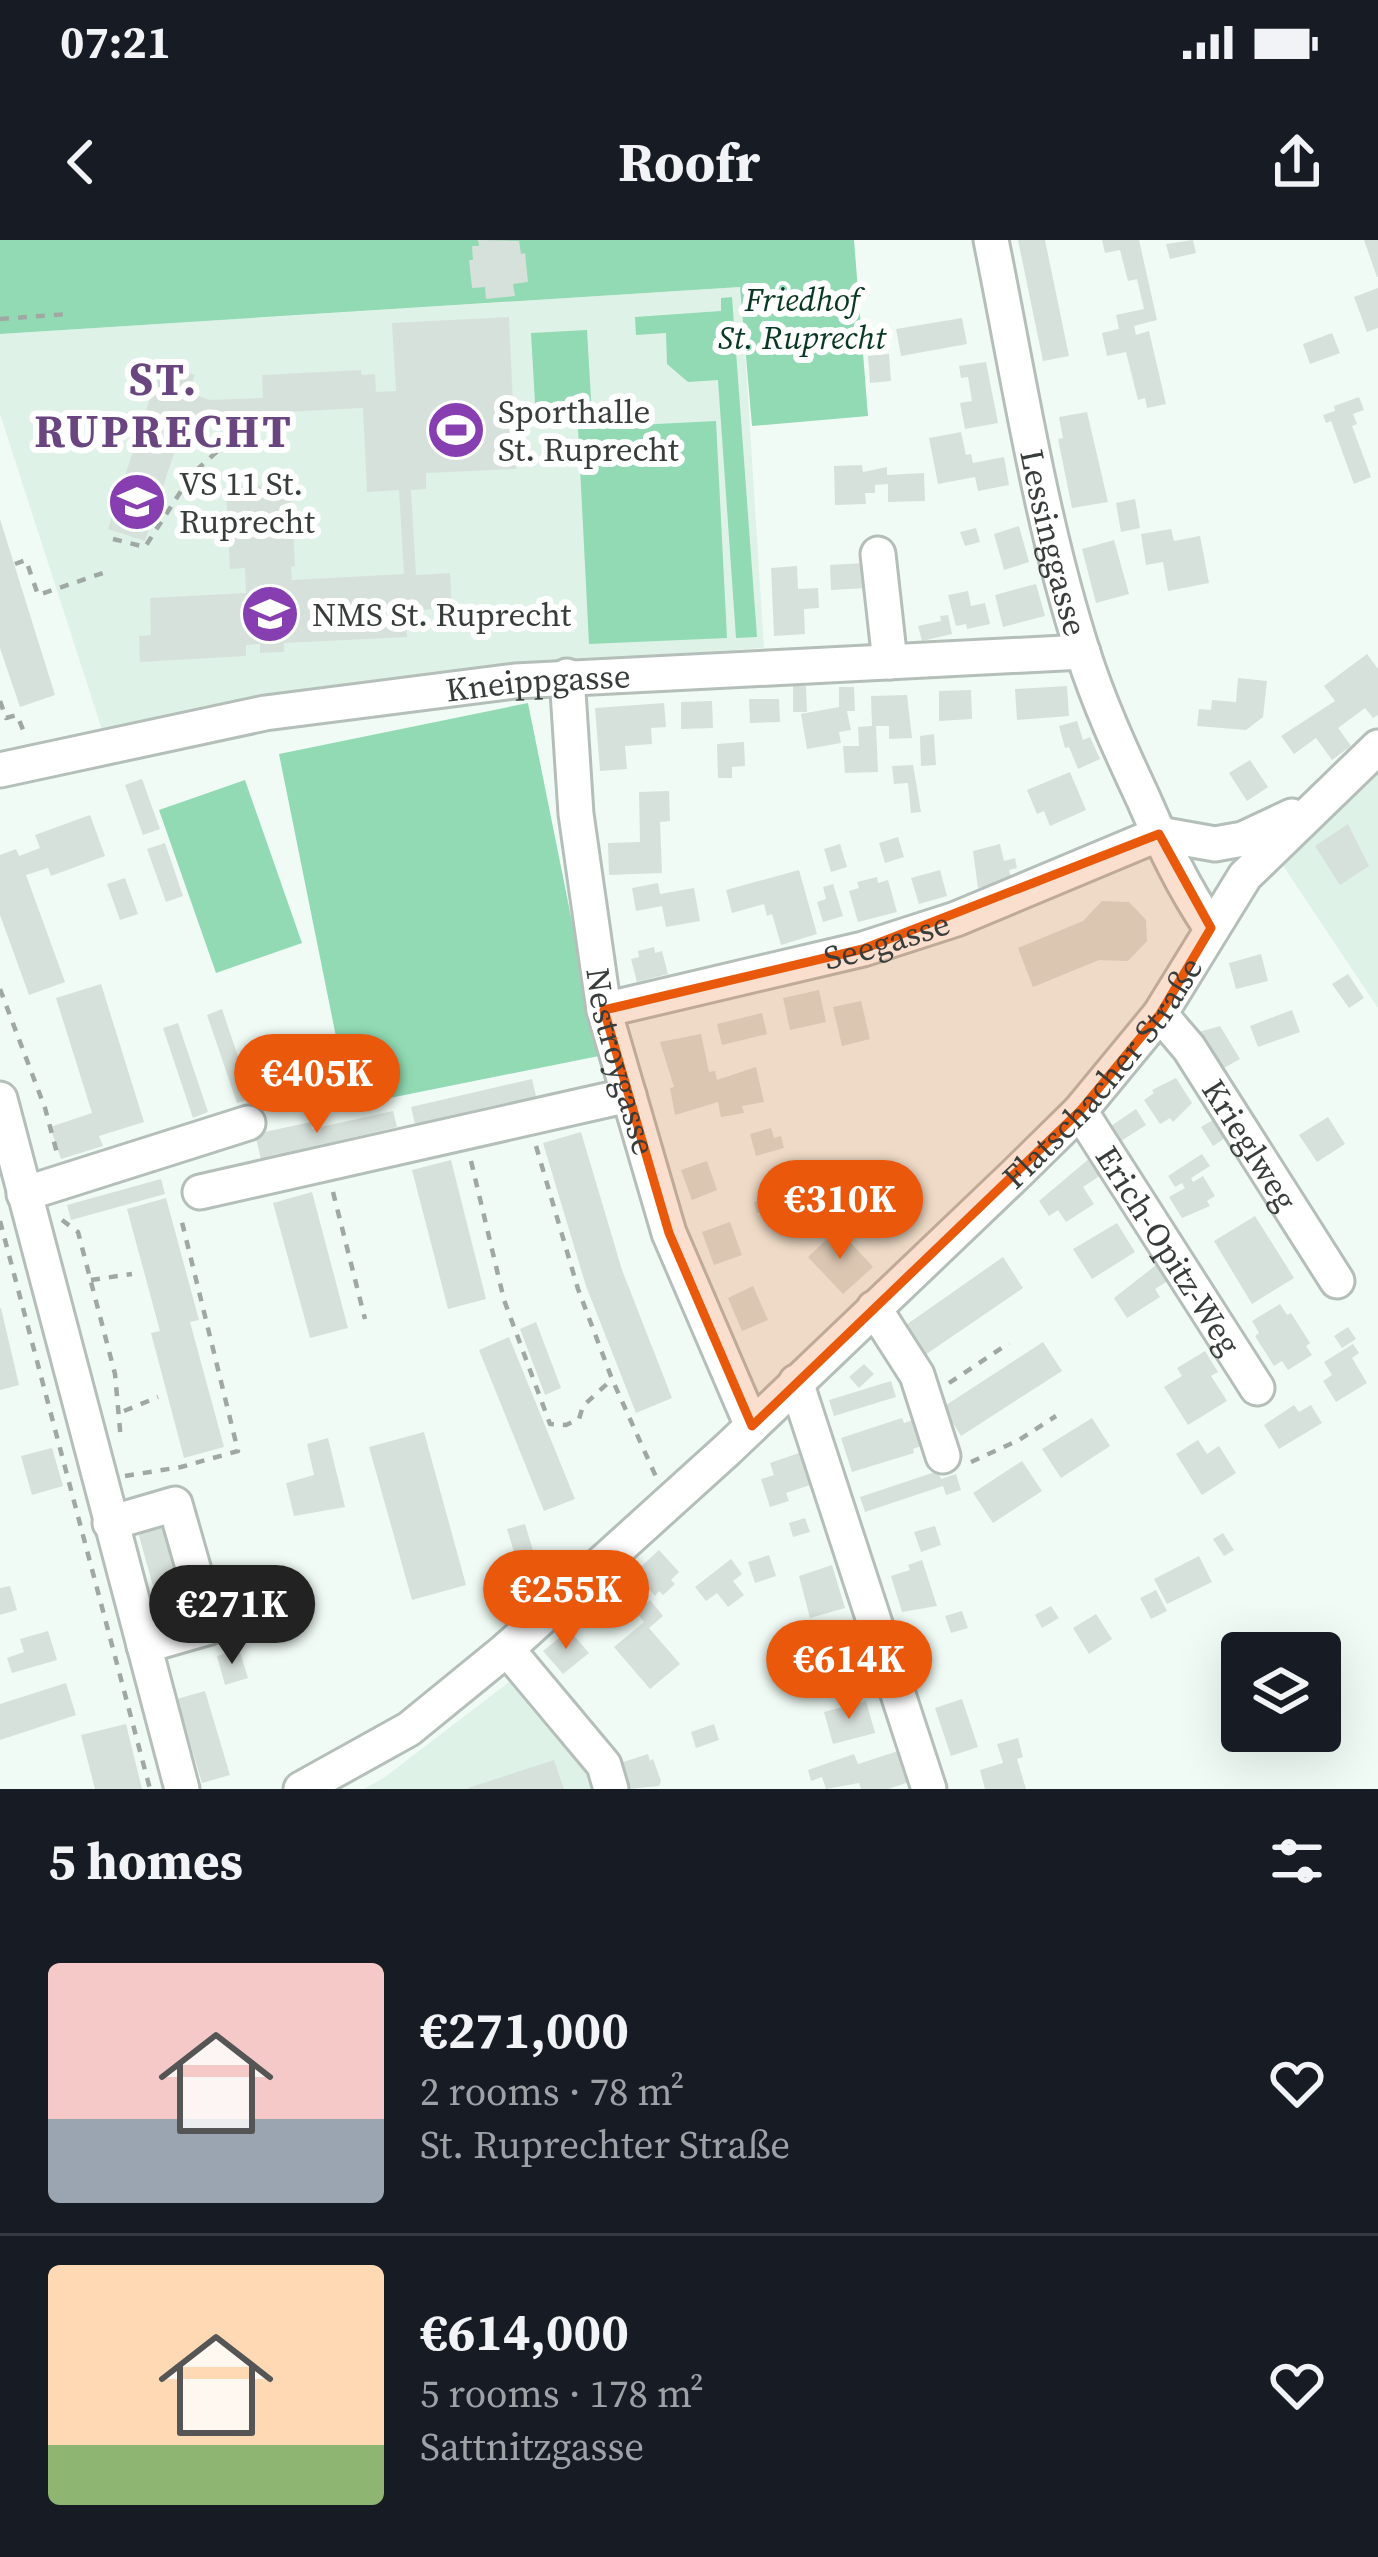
<!DOCTYPE html>
<html lang="en">
<head>
<meta charset="utf-8">
<style>
  :root { --surface:#171b24; --page:#20242c; --text:#f1f3f6; --muted:#9ea1a6; --line:#363941; --accent:#ea580c }
  body { margin:0; font-family:"Source Serif 4",serif; background:var(--page); color:var(--text); height:100vh; display:flex; flex-direction:column; font-size:45px; white-space:nowrap }
  * { box-sizing:border-box; margin:0 }
  p { font-size:39px; color:var(--muted) }
  .icon { flex:none; width:66px; height:66px; fill:none; stroke:currentColor; stroke-width:2; stroke-linecap:round; stroke-linejoin:round }
  .map { position:relative; height:1549px; overflow:hidden }
  .drawer { display:flex; flex-direction:column; background:var(--surface); flex:1 }
  .drawer>* { flex:none }
  .tools { position:absolute; left:1221px; top:1392px; display:grid; gap:24px }
  .tools a { display:grid; place-items:center; width:120px; height:120px; border-radius:12px; background:var(--surface); box-shadow:0 12px 48px #0002; font-size:60px }
  .price { position:absolute; translate:-50% -102px; padding:0 27px; border-radius:42px; background:var(--accent); color:#fff; font-size:39px; line-height:78px; filter:drop-shadow(0 3px 6px #0008) }
  .price::after { content:''; position:absolute; left:50%; top:72px; width:36px; height:27px; margin-left:-18px; background:inherit; clip-path:polygon(0 0,100% 0,50% 100%) }
  .price.current { background:#222; color:#fff }
  ul { padding:0; list-style:none }
  li { display:flex; align-items:center; gap:36px; height:300px; padding:0 48px }
  li+li { border-top:3px solid var(--line) }
  li span { display:grid; place-items:center; flex:none; width:336px; height:240px; border-radius:12px; color:#555 }
  li>.icon { margin-inline-start:auto }
  span .icon { width:144px; height:144px; fill:#fffc; stroke-width:1 }
  li b { font-size:51px }
  h2 { display:flex; justify-content:space-between; align-items:center; height:144px; padding:0 48px; font-size:51px }
  .status { display:flex; justify-content:space-between; align-items:center; height:84px; padding:0 60px; background:var(--surface); direction:ltr }
  .status svg { height:33px; fill:currentColor }
  header { display:flex; justify-content:space-between; align-items:center; height:156px; padding:0 48px; background:var(--surface); font-size:54px; font-weight:700 }
  .map>svg:first-child { display:block }
  .built { fill:#dff2e7 }
  .green { fill:#91dab4 }
  .building { fill:#d7e1db }
  .lines { fill:none; stroke-linecap:round; stroke-linejoin:round }
  .minor-casing { stroke:#b5bfb9; stroke-width:39 }
  .path { stroke:#a0a8a4; stroke-width:4.5; stroke-dasharray:9 9; stroke-linecap:butt }
  .minor { stroke:#fff; stroke-width:33 }
  .marked { fill:#e8590c; fill-opacity:0.2; stroke:#e8590c; stroke-width:9; stroke-linejoin:round }
  .labels { text-anchor:middle; dominant-baseline:central; stroke-width:12; stroke-linejoin:round; paint-order:stroke }
  .park-label { font-size:33px; font-style:italic; fill:#083824; stroke:#fff }
  .poi-label { font-size:33px; fill:#383c3a; stroke:#fff; text-anchor:start }
  .street-label { font-size:33px; fill:#383c3a; stroke:#fff }
  .district-label { font-size:45px; font-weight:bold; letter-spacing:3px; fill:#694680; stroke:#fff }
</style>
</head>
<body>
<div class="status"><b>07:21</b><svg viewBox="0 0 49 12"><path d="M0 12V9h3v3zM5 12V6h3v6zM10 12V3h3v9zM15 12V0h3v12zM26 1h20v11H26zM47 4h2v5h-2z"/></svg></div>
<header><svg class="icon" aria-label="back" viewBox="0 0 24 24"><path d="M15 5l-7 7 7 7"/></svg>Roofr<svg class="icon" aria-label="share" viewBox="0 0 24 24"><path d="M12 15V3M7 8l5-5 5 5M5 13v7h14v-7"/></svg></header>
<div class="map">
<svg width="1378" height="1549" viewBox="0 0 1378 1549">
  <rect width="100%" height="100%" fill="#f0fbf5"/>
  <g class="built">
    <polygon points="741,47 764,408 568,420 392,443 103,493 0,174 0,94"/>
    <polygon points="1378,520 1378,768 1280,621"/>
    <polygon points="513,1439 574,1505 597,1549 364,1549 385,1537"/>
  </g>
  <g class="green">
    <polygon points="0,0 854,0 868,176 752,186 740,47 0,94"/>
    <polygon points="732,57 757,397 736,398 718,140 688,142 667,124 666,93 636,95 635,77 721,71 721,58"/>
    <polygon points="587,90 592,177 536,180 531,93"/>
    <polygon points="716,181 727,398 589,404 578,188"/>
    <polygon points="528,463 599,816 350,866 279,514"/>
    <polygon points="245,540 302,703 216,733 159,570"/>
  </g>
  <g class="building">
    <polygon points="478,0 519,1 521,14 525,13 528,42 513,44 515,56 486,59 485,47 472,48 469,20 473,20 472,6 479,6"/>
    <polygon points="1018,0 1045,0 1069,116 1043,121"/>
    <polygon points="1102,0 1139,0 1157,80 1134,86 1136,95 1149,91 1166,164 1147,168 1145,158 1138,160 1126,112 1107,116 1102,93 1119,89 1116,75 1144,69 1137,39 1128,41 1120,10 1105,13"/>
    <polygon points="1193,0 1196,13 1170,19 1166,4"/>
    <polygon points="1364,0 1378,0 1378,37 1377,37"/>
    <polygon points="1378,48 1378,88 1367,92 1354,57"/>
    <polygon points="509,77 516,229 426,233 426,249 411,250 416,335 450,333 452,368 405,371 407,397 284,403 284,412 260,413 260,404 246,405 246,416 140,422 139,396 151,395 150,358 246,353 245,328 230,329 226,248 266,245 265,234 290,233 295,326 291,327 292,340 404,334 399,250 367,252 363,168 186,177 145,301 108,289 161,124 195,135 189,153 210,160 263,158 262,135 361,130 362,135 375,134 376,152 396,151 392,83"/>
    <polygon points="962,78 967,104 901,116 896,89"/>
    <polygon points="1332,93 1340,113 1310,124 1303,104"/>
    <polygon points="889,114 891,141 870,143 868,116"/>
    <polygon points="986,122 998,183 965,189 960,163 972,161 968,137 961,138 959,126"/>
    <polygon points="1359,157 1364,170 1353,174 1357,184 1352,186 1371,237 1354,244 1331,181 1326,183 1323,175 1335,171 1334,166"/>
    <polygon points="1087,172 1108,262 1072,268 1058,199 1063,198 1059,177"/>
    <polygon points="961,192 966,215 971,214 973,223 1004,217 1009,245 978,251 975,237 938,244 929,198"/>
    <polygon points="862,225 863,232 887,227 887,235 924,233 925,261 888,262 888,244 875,245 875,253 865,253 866,264 835,265 834,226"/>
    <polygon points="1135,259 1140,288 1121,292 1116,263"/>
    <polygon points="0,279 55,455 20,467 0,408"/>
    <polygon points="1019,286 1029,322 1004,330 994,294"/>
    <polygon points="976,288 980,302 965,306 960,292"/>
    <polygon points="1171,289 1174,301 1200,296 1209,343 1168,351 1163,322 1146,325 1141,294"/>
    <polygon points="1114,300 1129,354 1096,363 1082,309"/>
    <polygon points="865,323 867,348 831,350 830,325"/>
    <polygon points="797,326 798,349 818,348 819,368 804,369 805,394 774,396 771,328"/>
    <polygon points="1036,344 1045,376 1003,387 995,355"/>
    <polygon points="968,351 971,366 985,363 990,384 967,389 966,384 956,386 948,355"/>
    <polygon points="948,375 952,394 922,401 918,386 941,381 940,376"/>
    <polygon points="1367,414 1378,429 1378,475 1373,478 1365,468 1338,488 1351,506 1332,520 1316,498 1294,514 1281,496 1335,461 1324,446"/>
    <polygon points="1238,438 1267,441 1263,477 1246,490 1197,486 1199,469 1211,470 1212,460 1236,462"/>
    <polygon points="793,446 806,446 807,472 793,472"/>
    <polygon points="1067,446 1069,476 1017,480 1015,449"/>
    <polygon points="839,447 854,447 855,471 847,471 851,490 839,492 841,503 807,509 801,474 839,467"/>
    <polygon points="971,450 972,479 939,481 939,451"/>
    <polygon points="907,455 912,498 889,499 889,486 876,486 878,532 845,533 843,506 859,506 858,487 872,486 871,456"/>
    <polygon points="749,459 779,459 780,482 750,483"/>
    <polygon points="712,461 713,488 681,489 681,462"/>
    <polygon points="664,463 666,487 651,488 652,504 625,506 627,529 600,531 595,468"/>
    <polygon points="1077,481 1083,500 1090,497 1100,519 1078,529 1069,507 1065,508 1059,486"/>
    <polygon points="934,494 936,525 921,526 920,496"/>
    <polygon points="744,502 745,526 732,527 732,538 718,538 717,504"/>
    <polygon points="1250,520 1268,547 1247,561 1229,533"/>
    <polygon points="913,525 921,572 911,573 908,543 894,544 892,526"/>
    <polygon points="1070,532 1086,570 1050,586 1044,571 1037,574 1027,550"/>
    <polygon points="142,539 160,589 143,595 125,545"/>
    <polygon points="669,551 670,581 660,582 662,633 609,635 608,603 640,602 639,552"/>
    <polygon points="90,575 105,616 51,636 48,628 26,635 65,742 29,755 0,675 0,615 16,609 19,616 40,608 35,595"/>
    <polygon points="1348,584 1369,626 1340,645 1315,606"/>
    <polygon points="898,597 904,617 885,623 879,603"/>
    <polygon points="165,603 183,656 166,662 147,609"/>
    <polygon points="840,604 847,627 831,632 824,609"/>
    <polygon points="1000,604 1004,621 1015,618 1017,628 1009,630 1012,640 978,648 973,611"/>
    <polygon points="799,630 817,694 781,705 772,674 767,676 764,664 732,673 726,650"/>
    <polygon points="940,630 947,656 919,664 911,638"/>
    <polygon points="877,637 878,643 888,640 897,672 858,682 849,651 859,648 857,642"/>
    <polygon points="125,638 138,674 120,680 107,644"/>
    <polygon points="658,643 660,654 694,648 700,681 666,687 662,666 636,671 632,648"/>
    <polygon points="833,644 843,676 823,682 817,662 826,659 823,647"/>
    <polygon points="1102,661 1129,662 1146,680 1147,701 1128,721 1099,720 1033,747 1018,708 1083,681"/>
    <polygon points="654,707 655,713 662,711 668,734 637,742 631,719 639,717 638,711"/>
    <polygon points="1261,714 1268,741 1236,749 1229,723"/>
    <polygon points="1348,734 1364,758 1349,768 1332,744"/>
    <polygon points="101,744 144,882 99,896 103,906 61,919 50,887 92,873 56,758"/>
    <polygon points="819,750 826,782 790,790 783,758"/>
    <polygon points="861,761 870,799 842,806 833,767"/>
    <polygon points="222,769 252,858 237,863 207,775"/>
    <polygon points="1292,770 1300,792 1258,807 1250,786"/>
    <polygon points="762,773 767,794 722,805 717,784"/>
    <polygon points="178,783 208,872 193,878 163,788"/>
    <polygon points="1220,786 1240,819 1222,829 1199,792"/>
    <polygon points="701,794 709,832 715,831 717,840 756,827 764,862 742,866 744,873 721,877 718,862 675,875 670,848 674,847 660,802"/>
    <polygon points="326,815 335,856 260,872 255,846 300,836 297,822"/>
    <polygon points="1176,838 1192,863 1173,882 1170,878 1160,884 1144,860 1154,853 1152,850"/>
    <polygon points="532,839 536,856 415,884 411,867"/>
    <polygon points="1136,869 1146,885 1121,901 1111,886"/>
    <polygon points="393,871 397,887 316,906 317,911 262,924 255,894 311,882 312,889"/>
    <polygon points="1218,877 1230,895 1213,906 1201,887"/>
    <polygon points="1328,877 1345,904 1317,922 1299,895"/>
    <polygon points="771,888 774,898 781,896 784,908 756,916 750,894"/>
    <polygon points="581,892 622,1030 672,1158 636,1173 586,1046 543,903"/>
    <polygon points="1202,914 1210,926 1191,938 1193,942 1203,936 1215,956 1207,961 1210,966 1182,978 1169,957 1185,948 1182,943 1175,947 1168,936"/>
    <polygon points="1090,918 1101,935 1083,947 1094,964 1066,982 1058,970 1049,976 1039,961"/>
    <polygon points="451,920 486,1059 448,1069 412,930"/>
    <polygon points="707,921 717,950 692,960 681,930"/>
    <polygon points="868,921 891,946 848,987 804,941 818,928 839,949"/>
    <polygon points="161,939 165,954 71,980 67,965"/>
    <polygon points="312,952 348,1088 310,1098 273,963"/>
    <polygon points="776,955 779,967 757,973 754,962"/>
    <polygon points="166,958 199,1080 190,1082 224,1207 184,1218 151,1093 160,1091 127,969"/>
    <polygon points="1255,976 1294,1038 1252,1064 1214,1001"/>
    <polygon points="730,982 742,1015 714,1025 702,992"/>
    <polygon points="1117,983 1135,1012 1092,1039 1073,1009"/>
    <polygon points="838,989 873,1027 843,1054 808,1017"/>
    <polygon points="1003,1017 1023,1048 925,1115 906,1085"/>
    <polygon points="1160,1022 1171,1039 1155,1049 1160,1057 1127,1078 1114,1058"/>
    <polygon points="753,1046 768,1080 742,1091 728,1058"/>
    <polygon points="1280,1064 1287,1075 1291,1073 1310,1103 1306,1106 1312,1115 1288,1130 1282,1121 1274,1126 1255,1096 1259,1093 1252,1081"/>
    <polygon points="1,1068 19,1145 0,1150 0,1068"/>
    <polygon points="536,1082 561,1148 545,1155 520,1089"/>
    <polygon points="1348,1087 1356,1099 1342,1108 1334,1096"/>
    <polygon points="509,1097 575,1259 544,1271 479,1110"/>
    <polygon points="1043,1102 1062,1131 961,1196 943,1167"/>
    <polygon points="1353,1104 1359,1113 1352,1118 1367,1143 1336,1162 1323,1141 1332,1135 1324,1122"/>
    <polygon points="1205,1111 1218,1132 1211,1136 1227,1161 1188,1185 1164,1147 1182,1136 1177,1128"/>
    <polygon points="864,1124 874,1134 859,1148 849,1137"/>
    <polygon points="891,1141 896,1157 834,1176 829,1160"/>
    <polygon points="1294,1165 1299,1172 1311,1165 1322,1183 1279,1209 1264,1185"/>
    <polygon points="902,1178 904,1183 916,1179 924,1205 913,1209 914,1213 852,1232 841,1198"/>
    <polygon points="1092,1178 1110,1206 1061,1238 1042,1209"/>
    <polygon points="424,1192 466,1345 412,1360 369,1207"/>
    <polygon points="328,1198 345,1267 294,1276 286,1243 314,1235 307,1204"/>
    <polygon points="1198,1200 1207,1214 1219,1206 1236,1233 1202,1255 1176,1214"/>
    <polygon points="52,1208 63,1246 32,1255 21,1216"/>
    <polygon points="799,1213 810,1245 786,1253 789,1261 770,1267 761,1239 774,1235 770,1223"/>
    <polygon points="1022,1221 1042,1251 993,1283 973,1253"/>
    <polygon points="938,1231 941,1239 956,1234 961,1250 946,1255 943,1246 865,1272 860,1257"/>
    <polygon points="162,1278 191,1381 165,1389 136,1285"/>
    <polygon points="805,1278 810,1292 793,1297 789,1283"/>
    <polygon points="525,1284 538,1327 520,1332 507,1289"/>
    <polygon points="935,1286 941,1305 921,1312 914,1292"/>
    <polygon points="1223,1293 1234,1310 1224,1316 1213,1299"/>
    <polygon points="659,1310 679,1332 671,1340 675,1344 663,1355 659,1351 655,1356 634,1333"/>
    <polygon points="769,1315 776,1336 755,1343 748,1322"/>
    <polygon points="1199,1316 1212,1342 1167,1364 1154,1339"/>
    <polygon points="731,1319 742,1334 733,1341 744,1355 728,1367 717,1353 706,1361 695,1347"/>
    <polygon points="922,1320 937,1366 902,1372 891,1336 910,1330 908,1325"/>
    <polygon points="832,1325 845,1368 810,1378 799,1336"/>
    <polygon points="10,1346 17,1370 0,1375 0,1348"/>
    <polygon points="1156,1350 1167,1371 1151,1379 1140,1358"/>
    <polygon points="650,1360 663,1376 649,1388 680,1424 650,1449 614,1407 644,1382 636,1372"/>
    <polygon points="1051,1366 1059,1378 1042,1388 1035,1375"/>
    <polygon points="962,1371 968,1388 951,1393 945,1376"/>
    <polygon points="1096,1374 1112,1399 1089,1414 1073,1388"/>
    <polygon points="569,1390 589,1413 563,1434 543,1411"/>
    <polygon points="48,1391 57,1420 12,1433 7,1418 24,1412 20,1399"/>
    <polygon points="862,1401 870,1429 845,1437 837,1409"/>
    <polygon points="239,1409 248,1438 225,1445 217,1416"/>
    <polygon points="800,1412 804,1424 788,1430 784,1417"/>
    <polygon points="66,1443 76,1475 0,1500 0,1464"/>
    <polygon points="205,1451 230,1535 202,1543 177,1459"/>
    <polygon points="962,1459 978,1507 951,1516 935,1468"/>
    <polygon points="866,1461 875,1493 833,1504 824,1472"/>
    <polygon points="126,1484 142,1549 95,1549 81,1495"/>
    <polygon points="714,1484 719,1500 696,1508 691,1492"/>
    <polygon points="1018,1498 1023,1517 1017,1519 1026,1549 985,1549 980,1530 1003,1523 997,1504"/>
    <polygon points="898,1511 909,1542 888,1549 861,1549 859,1543 826,1549 822,1537 811,1541 808,1530 854,1514 858,1524"/>
    <polygon points="648,1514 650,1521 653,1519 661,1541 659,1546 629,1549 620,1523"/>
    <polygon points="554,1520 564,1549 468,1549 468,1548"/>
  </g>
  <g class="lines">
    <g class="minor-casing">
      <g id="minor">
        <path id="s1" d="M991,0c28,138 49,279 92,413 16,50 38,98 60,145 20,46 40,89 68,130"/>
        <polyline points="878,314 890,422"/>
        <path id="s2" d="M567,436l9,138 28,196 65,223 83,193"/>
        <path id="s3" d="M0,530l265,-57 250,-32 568,-29"/>
        <path id="s4" d="M604,770l259,-61 93,-30 203,-85 56,10 28,-5 49,-23"/>
        <path id="s5" d="M1160,774l29,34 148,233"/>
        <polyline points="0,859 182,1549"/>
        <path id="s6" d="M1080,871l177,277"/>
        <polyline points="200,952 629,855"/>
        <polyline points="24,954 248,883"/>
        <polyline points="874,1068 917,1135 943,1216"/>
        <polyline points="796,1142 929,1549"/>
        <polyline points="110,1283 175,1264 210,1387 144,1406"/>
        <polyline points="507,1409 604,1525 611,1549"/>
        <path id="s7" d="M301,1549l108,-60 98,-80 221,-200 289,-276 63,-62 80,-97 85,-138 133,-129"/>
      </g>
    </g>
    <g class="path">
      <polyline points="0,79 68,74"/>
      <polyline points="113,299 145,307 192,234 249,183 249,174"/>
      <polyline points="15,324 26,320 38,355 103,333"/>
      <polyline points="0,461 6,478 17,475 26,497"/>
      <polyline points="0,749 45,868 57,913"/>
      <polyline points="536,906 578,1049 612,1139 657,1239"/>
      <polyline points="471,921 504,1060 550,1184 566,1185 579,1179 583,1166 609,1142"/>
      <polyline points="333,952 365,1079"/>
      <polyline points="62,980 78,992 115,1134 121,1201"/>
      <polyline points="0,981 150,1549"/>
      <polyline points="91,1040 132,1034"/>
      <polyline points="949,1143 1009,1103"/>
      <polyline points="124,1171 158,1157"/>
      <polyline points="971,1222 1019,1200 1056,1176"/>
      <polyline points="125,1236 181,1227 238,1211 180,974"/>
    </g>
    <use href="#minor" class="minor"/>
  </g>
  <path class="marked" d="M1159,594l52,94 -51,86 -80,97 -328,315 -83,-193 -65,-223 259,-61z"/>
  <defs>
    <g id="stadium-disc" transform="scale(3)"><circle r="9.5" fill="#873eb1" stroke="#fff"/><path d="M0-5a6.5 5 0 1 0 0 10a6.5 5 0 1 0 0-10ZM-3.5-1.8h7v3.6h-7Z" fill="#fff"/></g>
    <g id="school-disc" transform="scale(3)"><circle r="9.5" fill="#873eb1" stroke="#fff"/><path d="M0-5L7-2L0 1L-7-2ZM-4 1L0 2.5L4 1V4Q0 6-4 4Z" fill="#fff"/></g>
  </defs>
  <g fill-rule="evenodd">
    <use href="#stadium-disc" x="456" y="190"/>
    <use href="#school-disc" x="137" y="262"/>
    <use href="#school-disc" x="270" y="374"/>
  </g>
  <g class="labels">
    <g class="park-label">
      <text x="802" y="59">Friedhof<tspan x="802" dy="38">St. Ruprecht</tspan></text>
    </g>
    <g class="poi-label">
      <text x="498" y="171">Sporthalle<tspan x="498" dy="38">St. Ruprecht</tspan></text>
      <text x="179" y="243">VS 11 St.<tspan x="179" dy="38">Ruprecht</tspan></text>
      <text x="312" y="374">NMS St. Ruprecht</text>
    </g>
    <g class="street-label">
      <text stroke="none"><textPath href="#s1" startOffset="309">Lessinggasse</textPath></text>
      <text stroke="none"><textPath href="#s3" startOffset="546">Kneippgasse</textPath></text>
      <text stroke="none"><textPath href="#s4" startOffset="291">Seegasse</textPath></text>
      <text stroke="none"><textPath href="#s2" startOffset="390">Nestroygasse</textPath></text>
      <text stroke="none"><textPath href="#s7" startOffset="1080">Flatschacher Straße</textPath></text>
      <text stroke="none"><textPath href="#s5" startOffset="159">Krieglweg</textPath></text>
      <text stroke="none"><textPath href="#s6" startOffset="165">Erich-Opitz-Weg</textPath></text>
    </g>
    <g class="district-label">
      <text x="164" y="139">ST.<tspan x="164" dy="52">RUPRECHT</tspan></text>
    </g>
  </g>
</svg>
<div class="tools">
<a><svg class="icon" aria-label="layers" viewBox="0 0 24 24"><path d="M12 4l9 5-9 5-9-5zM3 14l9 5 9-5"/></svg></a>
</div>
<b class="price" style="left:317px;top:896px">€405K</b>
<b class="price" style="left:840px;top:1022px">€310K</b>
<b class="price" style="left:566px;top:1412px">€255K</b>
<b class="price current" style="left:232px;top:1427px">€271K</b>
<b class="price" style="left:849px;top:1482px">€614K</b>
</div>
<section class="drawer">
<h2>5 homes<svg class="icon" aria-label="filters" viewBox="0 0 24 24"><path d="M4 7h16M4 17h16"/><circle cx="9" cy="7" r="2"/><circle cx="15" cy="17" r="2"/></svg></h2>
<ul>
<li><span style="background:linear-gradient(#f6c9c9 65%,#9aa5b1 0)"><svg class="icon" aria-label="home" viewBox="0 0 24 24"><path d="M3 11l9-7 9 7M6 9v11h12V9"/></svg></span><div><b>€271,000</b><p>2 rooms · 78 m²</p><p>St. Ruprechter Straße</p></div><svg class="icon" aria-label="heart" viewBox="0 0 24 24"><path d="M12 20l-8-8c-3-5 5-10 8-4 3-6 11-1 8 4z"/></svg></li>
<li><span style="background:linear-gradient(#ffd9b3 75%,#8fb573 0)"><svg class="icon" aria-label="home" viewBox="0 0 24 24"><path d="M3 11l9-7 9 7M6 9v11h12V9"/></svg></span><div><b>€614,000</b><p>5 rooms · 178 m²</p><p>Sattnitzgasse</p></div><svg class="icon" aria-label="heart" viewBox="0 0 24 24"><path d="M12 20l-8-8c-3-5 5-10 8-4 3-6 11-1 8 4z"/></svg></li>
</ul>
</section>
</body>
</html>
